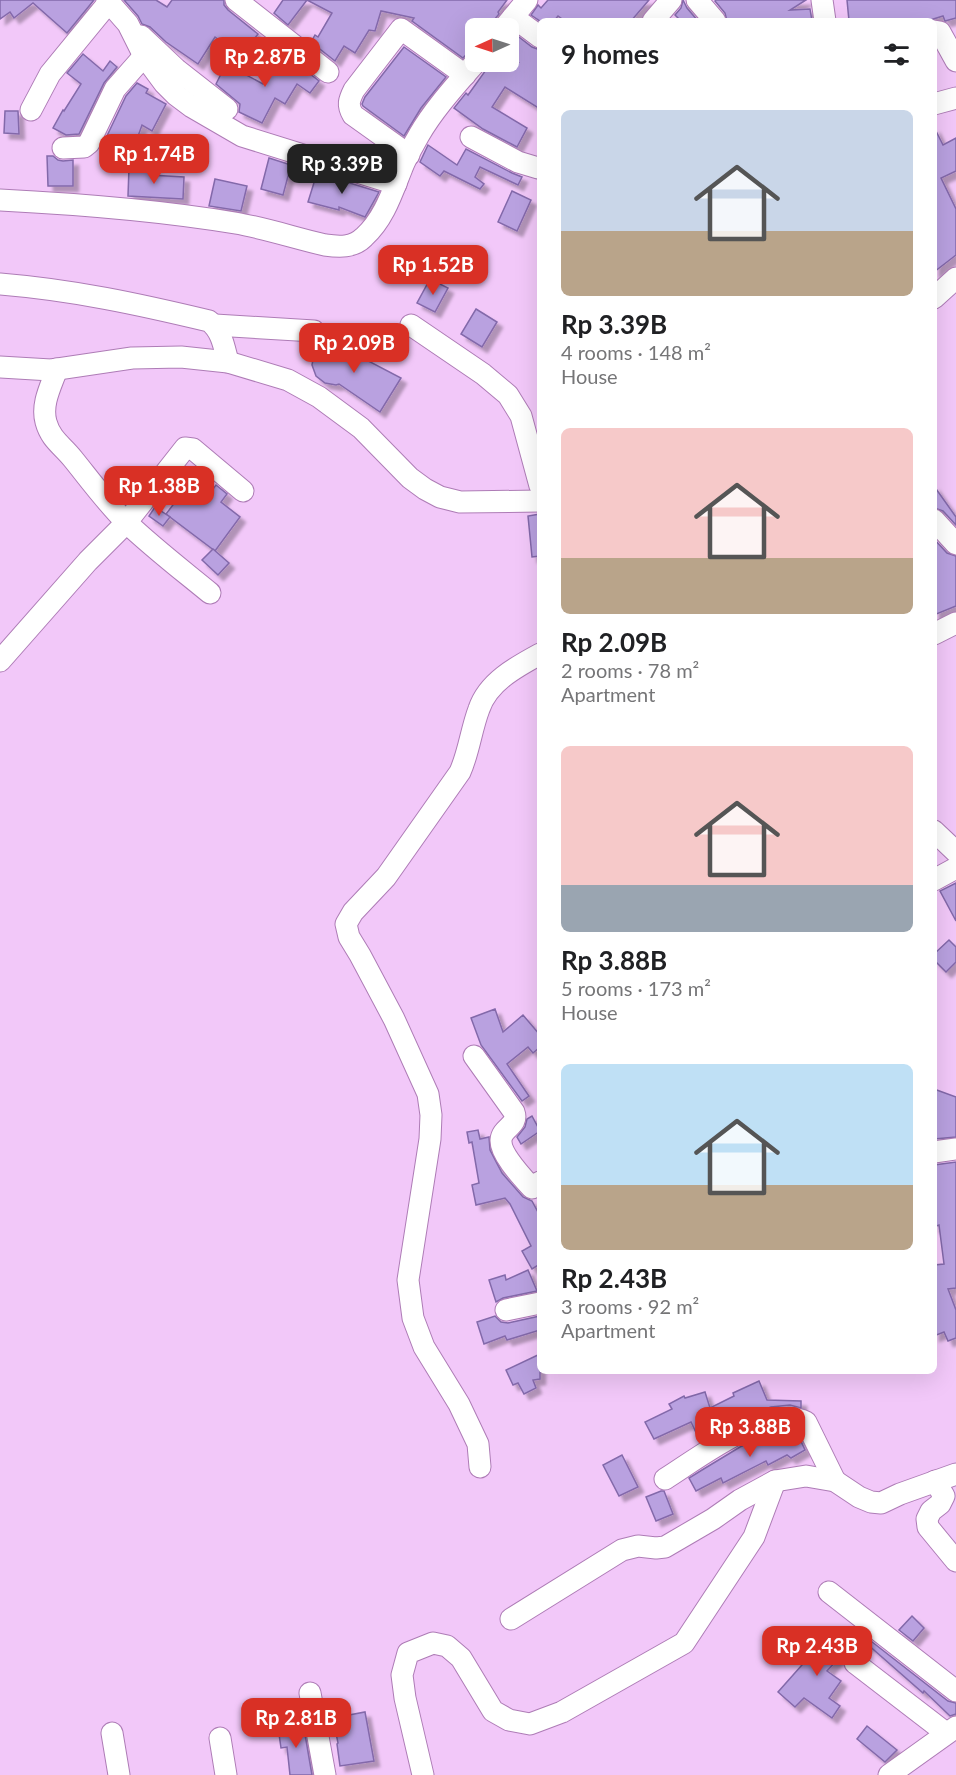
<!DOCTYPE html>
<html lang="en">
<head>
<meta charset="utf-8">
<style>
  :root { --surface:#fff; --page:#f6f6f6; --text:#202124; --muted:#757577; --accent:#d93025 }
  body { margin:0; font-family:Lato,sans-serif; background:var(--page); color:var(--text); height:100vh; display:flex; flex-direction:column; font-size:22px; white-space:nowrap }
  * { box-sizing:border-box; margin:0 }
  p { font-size:20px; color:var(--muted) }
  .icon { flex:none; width:33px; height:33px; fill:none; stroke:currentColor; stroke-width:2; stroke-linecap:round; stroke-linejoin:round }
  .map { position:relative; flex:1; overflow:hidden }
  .drawer { position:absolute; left:537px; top:18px; width:400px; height:1356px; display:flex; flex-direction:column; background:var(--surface); border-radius:9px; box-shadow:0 6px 24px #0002 }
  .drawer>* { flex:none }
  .needle { width:39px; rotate:267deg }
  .tools { position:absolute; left:465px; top:18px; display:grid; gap:12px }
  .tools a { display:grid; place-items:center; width:54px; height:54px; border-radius:9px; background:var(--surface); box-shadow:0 6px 24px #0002; font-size:30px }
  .price { position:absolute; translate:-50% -51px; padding:0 14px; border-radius:12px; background:var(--accent); color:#fff; font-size:20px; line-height:39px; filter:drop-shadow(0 2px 3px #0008) }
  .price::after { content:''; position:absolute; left:50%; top:36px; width:18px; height:14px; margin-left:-9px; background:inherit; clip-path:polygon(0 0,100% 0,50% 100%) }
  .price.current { background:#222; color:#fff }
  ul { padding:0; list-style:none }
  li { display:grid; align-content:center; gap:12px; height:318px; padding:0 24px }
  li span { display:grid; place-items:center; height:186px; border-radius:9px; color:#555 }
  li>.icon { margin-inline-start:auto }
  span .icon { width:108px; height:108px; fill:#fffc; stroke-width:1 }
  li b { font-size:26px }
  h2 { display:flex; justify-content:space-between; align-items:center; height:72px; padding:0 24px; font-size:26px }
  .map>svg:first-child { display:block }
  .building { fill:#b9a1e0; stroke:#8369aa; stroke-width:1.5; filter:url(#shadow) }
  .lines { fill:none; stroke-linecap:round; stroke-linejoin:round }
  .minor-casing { stroke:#ae7cb6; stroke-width:23 }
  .minor { stroke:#fff; stroke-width:21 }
</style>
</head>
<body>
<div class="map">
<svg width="956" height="1775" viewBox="0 0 956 1775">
  <defs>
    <filter id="shadow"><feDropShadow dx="5.5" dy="5.5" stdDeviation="1.5" flood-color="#0004"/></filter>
  </defs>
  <rect width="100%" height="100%" fill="#f2c8f9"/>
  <g class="building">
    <polygon points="0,0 94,0 67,33 33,3 14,18 10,12 0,19"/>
    <polygon points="124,0 156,0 167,7 172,0 224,0 224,5 228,10 258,34 241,56 215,37 198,64 166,42 150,27 142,24 138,16"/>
    <polygon points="283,0 507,0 498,12 499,14 494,20 492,28 476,28 476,44 463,58 412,21 414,18 381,11 375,31 369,30 355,53 344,46 335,61 311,42 315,35 318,37 332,13 307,0 288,25 274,13"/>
    <polygon points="548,0 649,0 631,21 565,21 558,16 554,21 540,21 531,15 538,5 541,8"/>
    <polygon points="683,0 687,8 698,21 681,21 675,15 681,8"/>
    <polygon points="716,0 806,0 790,10 810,9 812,21 727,21 725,13 715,1"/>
    <polygon points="847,0 956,0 956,18 945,21 943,16 927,21 849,21"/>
    <polygon points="515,34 532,47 540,50 540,109 505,87 492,107 527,128 517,147 483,129 454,108 466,93 468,95 486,70 489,62 518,62 508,54 508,40"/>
    <polygon points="404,47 446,77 421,108 404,136 363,106 362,104 365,97"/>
    <polygon points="83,54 103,71 110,61 117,67 104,83 79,134 66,135 53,128 63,110 64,111 81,84 67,73"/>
    <polygon points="287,56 319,81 310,93 297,84 285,104 275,98 262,123 239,112 240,104 216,84 226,64 263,84 271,72 274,74"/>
    <polygon points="137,83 148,89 146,93 166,104 152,131 142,125 132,153 104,142 126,96"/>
    <polygon points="5,111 18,111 19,134 4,133"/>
    <polygon points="934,127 943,145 956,138 956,171 941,178 956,209 956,255 934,272"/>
    <polygon points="428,145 457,165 466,149 512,173 522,177 518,185 480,167 475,177 484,184 480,189 444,171 440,176 420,162"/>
    <polygon points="47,156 53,156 58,160 63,161 73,160 73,186 48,186"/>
    <polygon points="269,158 291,165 283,195 261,189"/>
    <polygon points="129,167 150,168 150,175 184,177 183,199 128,196"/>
    <polygon points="317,173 379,192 365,217 339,207 339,210 308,202"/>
    <polygon points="215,179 247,186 241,211 209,206"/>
    <polygon points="512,191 531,200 517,231 498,222"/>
    <polygon points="430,279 448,288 435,312 417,303"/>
    <polygon points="476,309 497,322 482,347 461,334"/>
    <polygon points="332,341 344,342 348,345 353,353 401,378 380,412 339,384 336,385 325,383 316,376 312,365 314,354 316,349 321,345"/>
    <polygon points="192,480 210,493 216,485 227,494 221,502 240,517 215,551 166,514"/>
    <polygon points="934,486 956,517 956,525 943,511 934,508"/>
    <polygon points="155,507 170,517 163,526 149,516"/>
    <polygon points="540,514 540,556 532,557 528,516"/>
    <polygon points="934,539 947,553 956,556 956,606 934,615"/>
    <polygon points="213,549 229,563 218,575 202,560"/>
    <polygon points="956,883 956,921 940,891"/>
    <polygon points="949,940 956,947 956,962 946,972 934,960 934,954"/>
    <polygon points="495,1009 503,1032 523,1015 540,1035 540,1047 533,1053 528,1047 507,1064 529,1096 522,1101 481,1045 471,1018"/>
    <polygon points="934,1089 956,1097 956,1137 934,1139"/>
    <polygon points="532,1116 540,1131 521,1144 517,1137 525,1127 527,1119"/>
    <polygon points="478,1130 480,1139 489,1137 490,1150 502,1173 523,1197 532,1201 540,1216 540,1264 532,1269 522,1251 531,1246 510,1204 505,1198 476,1205 472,1185 479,1183 472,1142 469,1143 467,1132"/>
    <polygon points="956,1162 956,1288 948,1289 956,1310 956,1338 948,1341 944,1332 934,1336 934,1265 944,1264 939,1225 934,1227 934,1165"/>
    <polygon points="528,1270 537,1291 503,1298 496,1302 489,1280 505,1275 506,1280"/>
    <polygon points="495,1316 501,1322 508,1323 540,1316 540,1330 507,1340 505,1336 484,1344 477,1322"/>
    <polygon points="540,1354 540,1379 533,1380 536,1388 524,1394 518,1383 513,1385 506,1370"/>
    <polygon points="759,1381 767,1400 801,1401 801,1408 790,1405 771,1407 750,1414 727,1425 700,1441 691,1422 654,1439 645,1422 672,1409 669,1404 684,1396 685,1398 705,1392 710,1408 734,1396 733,1393"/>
    <polygon points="790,1431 797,1433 805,1450 791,1458 787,1455 768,1465 766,1461 723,1483 721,1478 696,1491 689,1478 702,1470 740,1447 758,1438 776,1433"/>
    <polygon points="622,1455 638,1487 619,1496 603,1465"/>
    <polygon points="661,1491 664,1491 673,1514 656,1521 646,1497"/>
    <polygon points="912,1616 924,1628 913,1641 899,1630"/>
    <polygon points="833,1630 850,1646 827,1671 841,1681 829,1698 840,1706 832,1718 804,1698 795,1707 778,1692"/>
    <polygon points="858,1631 948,1701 956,1703 956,1714 950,1716 924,1691 923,1693 867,1644 866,1646 854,1636"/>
    <polygon points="365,1712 374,1761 340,1766 337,1744 338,1743 333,1718"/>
    <polygon points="303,1723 312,1775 290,1775 287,1747 281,1748 278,1727"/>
    <polygon points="867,1726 897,1750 885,1762 857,1739"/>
  </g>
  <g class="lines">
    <g class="minor-casing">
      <g id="minor">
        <polyline points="107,0 128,24 144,56 164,83 176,95 192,107 242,136 396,184"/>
        <polyline points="236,0 328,72"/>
        <polyline points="697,0 715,21"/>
        <polyline points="822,0 825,21"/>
        <polyline points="513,17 540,37"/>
        <polyline points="653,21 671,0"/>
        <polyline points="504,28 527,0"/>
        <polyline points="934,31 940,32 956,61"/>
        <polyline points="141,36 176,69 227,109"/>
        <polyline points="934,104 956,98"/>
        <polyline points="31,110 50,74 109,2"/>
        <polyline points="471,137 518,162 538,168"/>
        <polyline points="63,148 84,147 89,143 115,89 144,56"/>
        <path d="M409,155l-56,-40c-6,-10 -4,-15 1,-25l47,-61 64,46"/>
        <path d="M0,200c78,4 157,10 235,23 30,5 60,15 90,22 14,2 28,3 39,-8 20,-18 28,-44 38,-69 4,-11 11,-22 17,-33 15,-26 37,-50 57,-73"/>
        <path d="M0,284c73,6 138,20 209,37 13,10 15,26 19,41"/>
        <polyline points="934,298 956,278"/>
        <polyline points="215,325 314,331"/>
        <polyline points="411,325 483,374 508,395 521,416 540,486"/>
        <polyline points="0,367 51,370 132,358 181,357 228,362 288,380 319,397 361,428 410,478 425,489 440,497 460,502 540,501"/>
        <path d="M57,369c-6,17 -16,35 -11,53 5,18 16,23 27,37 17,21 33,43 53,63 26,25 56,48 84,71"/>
        <polyline points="934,520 956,544"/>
        <polyline points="934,634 956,623"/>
        <polyline points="0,661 88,561 126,523 185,448 193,449 243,491"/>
        <polyline points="934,831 956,852"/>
        <polyline points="934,880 956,868"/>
        <path d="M474,1056l40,56c5,14 -12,15 -13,28 -1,14 22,38 31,48l8,-6"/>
        <polyline points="934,1152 956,1149"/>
        <polyline points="506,1310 540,1303"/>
        <path d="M480,1467l-2,-23 -19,-40 -35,-57 -11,-29 -5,-38 22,-141 1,-24 -3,-21 -34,-75 -34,-64 -11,-18 -3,-13 7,-12 33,-35 74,-105c9,-20 11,-42 19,-63 9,-27 37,-42 61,-55"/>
        <path d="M665,1479c32,-20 104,-76 141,-57l29,59"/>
        <polyline points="935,1481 944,1496 940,1504 931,1511 927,1519 928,1527 956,1561"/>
        <polyline points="829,1592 956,1691"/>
        <polyline points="511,1619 622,1550 638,1546 656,1548 665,1547 713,1519 740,1500 775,1481 806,1476 835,1481 859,1497 871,1502 881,1503 900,1494 956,1474"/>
        <polyline points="855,1663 946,1733"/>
        <polyline points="310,1693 325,1775"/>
        <polyline points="112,1733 119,1775"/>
        <polyline points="220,1738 226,1775"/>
        <polyline points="423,1775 405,1698 402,1675 408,1653 433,1643 447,1646 461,1658 493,1711 509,1720 530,1724 562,1712 684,1643 754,1537 775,1481"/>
        <polyline points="889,1775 956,1727"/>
      </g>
    </g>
    <use href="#minor" class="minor"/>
  </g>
</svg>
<div class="tools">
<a><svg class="needle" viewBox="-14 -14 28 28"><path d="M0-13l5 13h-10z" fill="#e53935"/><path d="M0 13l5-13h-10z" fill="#757577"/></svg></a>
</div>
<b class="price" style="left:265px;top:88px">Rp 2.87B</b>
<b class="price" style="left:154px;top:185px">Rp 1.74B</b>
<b class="price current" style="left:342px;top:195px">Rp 3.39B</b>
<b class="price" style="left:433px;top:296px">Rp 1.52B</b>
<b class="price" style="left:354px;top:374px">Rp 2.09B</b>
<b class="price" style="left:159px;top:517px">Rp 1.38B</b>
<b class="price" style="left:750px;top:1458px">Rp 3.88B</b>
<b class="price" style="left:817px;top:1677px">Rp 2.43B</b>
<b class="price" style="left:296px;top:1749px">Rp 2.81B</b>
<section class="drawer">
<h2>9 homes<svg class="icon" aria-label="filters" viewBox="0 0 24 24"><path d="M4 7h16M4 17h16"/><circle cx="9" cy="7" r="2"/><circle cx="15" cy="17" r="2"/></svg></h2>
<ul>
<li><span style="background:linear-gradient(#c9d6e8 65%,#b9a48a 0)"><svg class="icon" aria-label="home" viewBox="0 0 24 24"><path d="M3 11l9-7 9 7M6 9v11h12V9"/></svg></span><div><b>Rp 3.39B</b><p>4 rooms · 148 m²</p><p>House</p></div></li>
<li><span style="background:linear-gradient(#f6c9c9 70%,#b9a48a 0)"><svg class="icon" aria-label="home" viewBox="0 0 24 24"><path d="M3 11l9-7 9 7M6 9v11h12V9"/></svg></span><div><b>Rp 2.09B</b><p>2 rooms · 78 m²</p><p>Apartment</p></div></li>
<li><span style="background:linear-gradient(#f6c9c9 75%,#9aa5b1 0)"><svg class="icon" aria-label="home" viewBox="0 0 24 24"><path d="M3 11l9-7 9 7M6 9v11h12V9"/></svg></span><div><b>Rp 3.88B</b><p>5 rooms · 173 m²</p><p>House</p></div></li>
<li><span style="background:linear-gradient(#bfe0f5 65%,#b9a48a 0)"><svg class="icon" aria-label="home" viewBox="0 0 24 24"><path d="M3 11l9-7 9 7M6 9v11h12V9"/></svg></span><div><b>Rp 2.43B</b><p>3 rooms · 92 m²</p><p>Apartment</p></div></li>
</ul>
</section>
</div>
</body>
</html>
